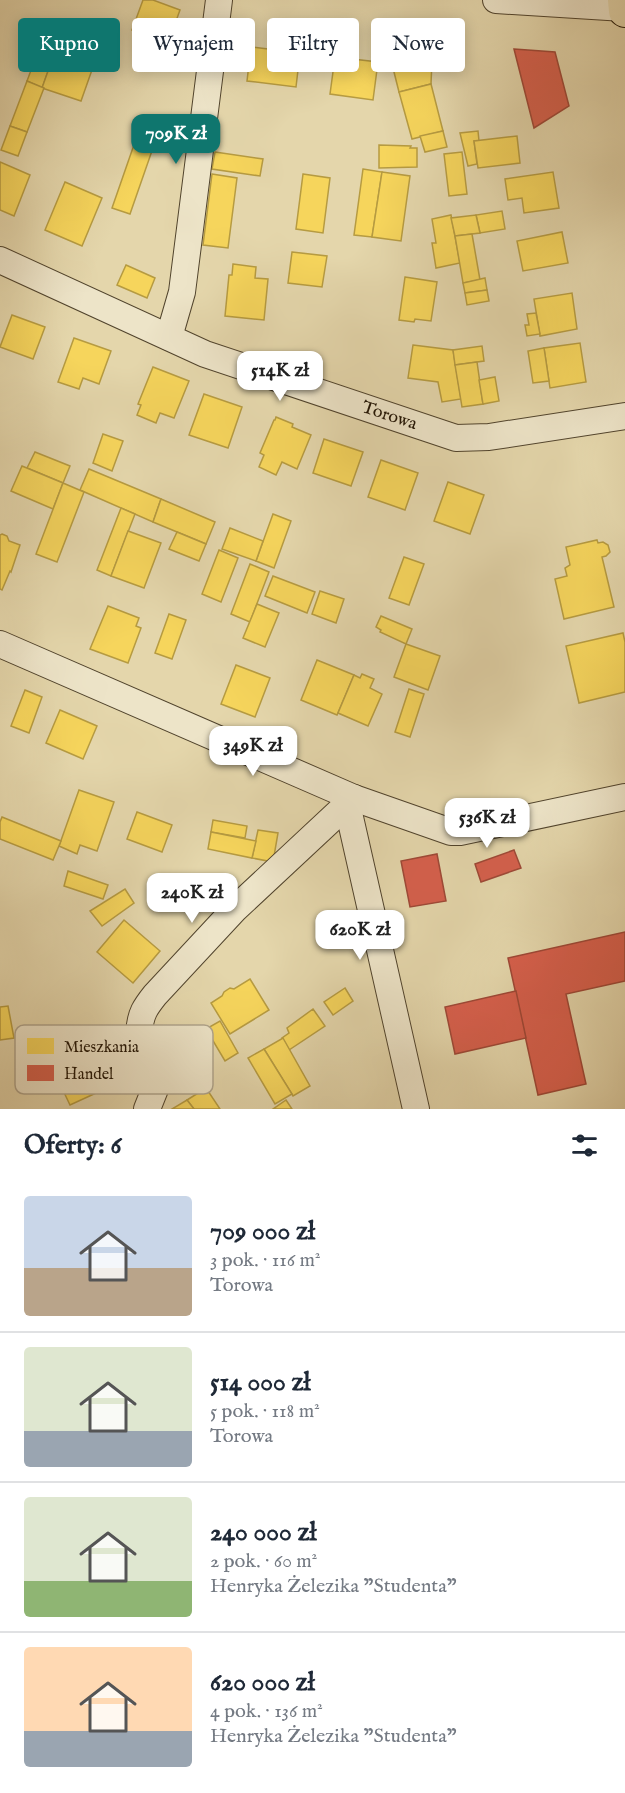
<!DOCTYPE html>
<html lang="pl">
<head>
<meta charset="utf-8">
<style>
  :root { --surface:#fff; --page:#f6f6f7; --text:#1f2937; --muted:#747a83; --line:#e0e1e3; --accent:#0f766e }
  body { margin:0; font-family:"IM FELL English",serif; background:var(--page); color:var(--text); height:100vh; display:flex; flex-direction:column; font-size:22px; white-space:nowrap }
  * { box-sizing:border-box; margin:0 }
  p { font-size:20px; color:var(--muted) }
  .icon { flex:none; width:33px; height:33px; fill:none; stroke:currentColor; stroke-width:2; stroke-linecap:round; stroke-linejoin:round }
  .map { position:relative; height:1109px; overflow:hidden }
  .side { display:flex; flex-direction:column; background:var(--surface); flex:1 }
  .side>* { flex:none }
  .banner { position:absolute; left:18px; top:18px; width:590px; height:54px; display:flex; gap:12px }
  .price { position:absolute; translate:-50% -51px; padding:0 14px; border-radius:12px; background:#fff; color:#222; font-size:20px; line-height:39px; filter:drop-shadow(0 2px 3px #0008) }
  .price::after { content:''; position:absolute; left:50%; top:36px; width:18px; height:14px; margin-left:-9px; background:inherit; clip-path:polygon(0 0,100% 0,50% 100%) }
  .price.on { background:var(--accent); color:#fff }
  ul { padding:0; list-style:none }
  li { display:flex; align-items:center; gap:18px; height:150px; padding:0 24px }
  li+li { border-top:2px solid var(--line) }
  li span { display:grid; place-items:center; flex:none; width:168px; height:120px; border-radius:6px; color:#555 }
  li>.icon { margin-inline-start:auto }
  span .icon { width:72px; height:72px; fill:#fffc; stroke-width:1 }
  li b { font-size:26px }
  h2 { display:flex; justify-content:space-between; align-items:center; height:72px; padding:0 24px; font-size:26px }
  .tag { padding:0 21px; border-radius:6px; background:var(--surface); box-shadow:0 3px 15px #0003; font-size:21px; line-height:54px }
  .tag.on { background:var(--accent); color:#fff }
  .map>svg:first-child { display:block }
  .homes { fill:#f6d55c; stroke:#b69b41; stroke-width:1.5 }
  .shops { fill:#d6604d; stroke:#9f4937; stroke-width:1.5 }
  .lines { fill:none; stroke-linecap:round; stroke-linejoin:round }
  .minor-casing { stroke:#51442d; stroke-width:28 }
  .major-casing { stroke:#201303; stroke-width:34 }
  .minor { stroke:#ede4c8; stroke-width:26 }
  .major { stroke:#e4d6ab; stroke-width:32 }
  .labels { text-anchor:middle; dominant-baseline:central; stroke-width:6; stroke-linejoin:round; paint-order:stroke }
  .street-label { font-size:18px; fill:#201303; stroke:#ede4c8 }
  .key { fill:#ede4c8; stroke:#b0a58d; stroke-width:1.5 }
  .key-label { font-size:16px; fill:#201303 }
</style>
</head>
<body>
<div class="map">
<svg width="625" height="1109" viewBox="0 0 625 1109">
  <rect width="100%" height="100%" fill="#e4d6ab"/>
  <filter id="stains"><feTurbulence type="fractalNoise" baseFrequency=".00333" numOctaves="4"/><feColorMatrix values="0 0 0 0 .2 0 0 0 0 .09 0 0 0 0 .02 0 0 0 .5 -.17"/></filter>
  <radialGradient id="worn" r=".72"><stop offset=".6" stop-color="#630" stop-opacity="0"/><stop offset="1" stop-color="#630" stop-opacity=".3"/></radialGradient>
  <g class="homes">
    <polygon points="143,0 153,0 180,10 168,43 132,30"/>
    <polygon points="49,22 64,28 42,88 27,81"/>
    <polygon points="388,35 433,37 431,84 399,92 392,64"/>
    <polygon points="251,47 300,53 296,87 247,81"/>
    <polygon points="54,54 93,67 81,101 42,88"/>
    <polygon points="335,57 378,62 373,100 330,94"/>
    <polygon points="27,81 44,88 27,132 10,126"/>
    <polygon points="431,84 443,131 412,139 399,92"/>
    <polygon points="10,126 27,132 18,156 1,150"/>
    <polygon points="443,131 447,147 425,152 420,136"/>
    <polygon points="478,131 479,141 474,141 477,164 468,166 460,133"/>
    <polygon points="517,136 520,163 478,168 474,141"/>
    <polygon points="136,139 154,145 130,214 112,208"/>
    <polygon points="379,145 411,146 410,148 417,148 417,167 379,168"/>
    <polygon points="215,152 263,159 260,176 212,169"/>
    <polygon points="462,152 467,194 449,196 444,154"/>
    <polygon points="0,162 30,175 14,216 0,210"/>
    <polygon points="363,169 382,172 372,237 354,235"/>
    <polygon points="382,172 410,176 401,241 372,237"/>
    <polygon points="553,172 559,208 524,213 522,198 508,200 505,179"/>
    <polygon points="212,174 237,178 228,248 203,245"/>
    <polygon points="303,174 330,178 323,233 296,229"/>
    <polygon points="65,182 102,198 82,246 45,230"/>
    <polygon points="502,211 505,229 480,233 476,215"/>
    <polygon points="451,215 460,263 436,268 432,243 436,243 432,219"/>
    <polygon points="476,215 480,233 455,236 451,218"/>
    <polygon points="562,232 568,263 523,271 517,241"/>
    <polygon points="472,234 480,280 463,283 455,236"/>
    <polygon points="292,252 327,256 322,287 288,283"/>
    <polygon points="233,264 256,267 255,278 268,279 264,320 225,316 229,275 232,275"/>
    <polygon points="126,265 155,278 147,298 117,285"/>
    <polygon points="405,277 437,282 431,321 415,319 414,322 399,320"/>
    <polygon points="485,278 487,290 465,293 463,283"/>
    <polygon points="487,290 489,301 467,305 465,293"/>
    <polygon points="572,293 577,329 540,336 534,299"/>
    <polygon points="536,313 540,334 527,336 525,325 529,325 527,314"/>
    <polygon points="12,315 45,327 33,359 0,347"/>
    <polygon points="74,338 111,351 99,384 83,378 79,389 58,382"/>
    <polygon points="580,343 586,382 550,388 544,348"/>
    <polygon points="413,345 453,350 461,399 442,402 438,382 408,378"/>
    <polygon points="482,346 484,361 455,365 453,350"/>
    <polygon points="544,348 549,381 533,383 528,351"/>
    <polygon points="477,362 483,404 462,407 455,365"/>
    <polygon points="153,367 189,381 174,418 160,413 156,423 137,415 141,405 138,404"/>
    <polygon points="495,377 499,401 483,404 479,380"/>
    <polygon points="204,394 242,407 228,448 189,435"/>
    <polygon points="276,417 293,424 292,427 311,435 297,469 282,462 276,475 259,467 264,455 260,453 274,420 275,420"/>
    <polygon points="103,434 123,441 112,471 93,463"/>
    <polygon points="324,439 363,452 351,486 313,473"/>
    <polygon points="35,452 70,466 63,483 27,468"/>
    <polygon points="381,460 418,473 405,510 368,497"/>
    <polygon points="22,466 63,483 53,509 11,491"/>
    <polygon points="89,469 161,499 153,522 80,490"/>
    <polygon points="448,482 484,495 470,534 434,521"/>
    <polygon points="63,483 84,492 57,562 36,554"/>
    <polygon points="161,499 215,522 206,544 153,522"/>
    <polygon points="121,508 135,514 111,576 97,570"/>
    <polygon points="273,514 291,521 274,568 256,561"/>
    <polygon points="230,528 263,541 256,561 222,549"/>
    <polygon points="128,531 161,543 144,588 111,576"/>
    <polygon points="177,532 206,544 199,561 169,549"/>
    <polygon points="2,534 7,536 9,541 20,545 11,572 10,571 2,590 0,589 0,535"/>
    <polygon points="597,540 598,543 603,542 608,545 610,552 606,556 602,557 614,607 564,619 555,579 567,576 565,568 570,565 566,547"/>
    <polygon points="219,550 238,558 221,602 202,594"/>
    <polygon points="404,557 424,564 409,605 389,598"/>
    <polygon points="250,564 269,572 250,622 231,614"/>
    <polygon points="273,576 315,592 307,613 265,596"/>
    <polygon points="320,591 344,599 336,623 312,614"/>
    <polygon points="257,604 279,613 265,647 243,638"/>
    <polygon points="108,606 139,618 136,626 141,628 128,663 90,649"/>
    <polygon points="169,614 186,620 172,659 155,653"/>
    <polygon points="381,616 412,629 406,644 380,632 381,630 376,627"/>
    <polygon points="623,633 625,642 625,692 579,703 566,646"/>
    <polygon points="406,644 440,656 428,690 394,677"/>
    <polygon points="317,660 354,675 337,715 301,700"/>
    <polygon points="236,665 270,678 255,717 221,704"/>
    <polygon points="362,674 374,679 370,688 382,694 368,726 338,713 354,675 360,678"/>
    <polygon points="409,689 424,694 410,737 395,732"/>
    <polygon points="25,690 42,697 29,733 11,726"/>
    <polygon points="60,710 97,726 83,759 46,743"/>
    <polygon points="79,790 114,802 97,851 80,845 77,854 59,846"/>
    <polygon points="137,812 172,825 162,852 127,839"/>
    <polygon points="2,817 61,841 53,860 0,839 0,822"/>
    <polygon points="213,820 247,826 245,838 211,832"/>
    <polygon points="258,830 278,833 273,862 252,858"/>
    <polygon points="211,832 256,841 252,858 208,849"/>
    <polygon points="68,871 108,885 103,899 64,886"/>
    <polygon points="125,889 134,903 102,926 90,911"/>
    <polygon points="124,920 160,951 133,983 97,952"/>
    <polygon points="250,979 269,1010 230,1034 211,1003 222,996 224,992 230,988 234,989"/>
    <polygon points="345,988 353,1001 333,1015 324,1002"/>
    <polygon points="8,1006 14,1038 0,1040 0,1007"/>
    <polygon points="313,1009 325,1026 289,1050 282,1038 289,1033 287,1028"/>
    <polygon points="220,1021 238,1053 225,1061 206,1029"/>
    <polygon points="283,1038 310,1086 293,1096 264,1049"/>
    <polygon points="264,1049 292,1094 275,1104 248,1058"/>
    <polygon points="98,1055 104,1069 100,1071 107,1088 70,1105 61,1086 66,1084 61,1072"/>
    <polygon points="206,1088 220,1109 194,1109 187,1100"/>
    <polygon points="187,1100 194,1109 172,1109"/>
    <polygon points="286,1100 292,1109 273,1109"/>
  </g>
  <g class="shops">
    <polygon points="514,49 555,52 569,106 534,128"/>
    <polygon points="514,850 521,868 481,882 475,864"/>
    <polygon points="437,854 446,901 410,907 401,861"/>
    <polygon points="625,932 625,981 566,994 586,1084 538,1095 508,958"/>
    <polygon points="516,991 526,1038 455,1054 445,1007"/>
  </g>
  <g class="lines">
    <g class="minor-casing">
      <g id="minor">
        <polyline points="496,0 624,8"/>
        <path id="s1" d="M0,260l205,94 251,84 33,-1 136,-21"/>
        <polyline points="169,337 182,292 219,0"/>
        <polyline points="0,644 354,798 451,832 460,832 625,797"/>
        <polyline points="347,804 416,1109"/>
        <path d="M147,1109l8,-20c-8,-24 -23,-53 -11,-78 3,-6 7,-11 11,-16l80,-86 119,-111"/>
      </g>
    </g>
    <g class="major-casing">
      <polyline id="major" points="624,0 625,11"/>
    </g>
    <use href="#minor" class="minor"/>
    <use href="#major" class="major"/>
  </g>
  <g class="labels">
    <g class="street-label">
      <text stroke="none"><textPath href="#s1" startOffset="420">Torowa</textPath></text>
    </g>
  </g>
  <rect x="15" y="1025" width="198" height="69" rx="9" class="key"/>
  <rect x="27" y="1038" width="27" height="16" fill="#f6d55c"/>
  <rect x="27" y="1065" width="27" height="16" fill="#d6604d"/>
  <g class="key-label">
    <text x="64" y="1052">Mieszkania</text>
    <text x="64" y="1079">Handel</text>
  </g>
  <rect width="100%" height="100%" filter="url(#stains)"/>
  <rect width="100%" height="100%" fill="url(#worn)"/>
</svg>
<b class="price on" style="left:176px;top:165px">709K zł</b>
<b class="price" style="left:280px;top:402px">514K zł</b>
<b class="price" style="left:253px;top:777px">349K zł</b>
<b class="price" style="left:487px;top:849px">536K zł</b>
<b class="price" style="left:192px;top:924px">240K zł</b>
<b class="price" style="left:360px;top:961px">620K zł</b>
<div class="banner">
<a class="tag on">Kupno</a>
<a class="tag">Wynajem</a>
<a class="tag">Filtry</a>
<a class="tag">Nowe</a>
</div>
</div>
<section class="side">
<h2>Oferty: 6<svg class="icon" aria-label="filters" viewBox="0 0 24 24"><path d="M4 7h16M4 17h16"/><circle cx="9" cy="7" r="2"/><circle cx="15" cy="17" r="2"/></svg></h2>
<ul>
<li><span style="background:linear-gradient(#c9d6e8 60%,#b9a48a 0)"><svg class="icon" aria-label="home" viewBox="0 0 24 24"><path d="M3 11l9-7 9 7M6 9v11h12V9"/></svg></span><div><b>709 000 zł</b><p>3 pok. · 116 m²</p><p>Torowa</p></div></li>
<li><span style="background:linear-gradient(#dfe7d0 70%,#9aa5b1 0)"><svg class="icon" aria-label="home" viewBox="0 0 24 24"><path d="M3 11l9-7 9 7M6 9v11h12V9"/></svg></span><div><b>514 000 zł</b><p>5 pok. · 118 m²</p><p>Torowa</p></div></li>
<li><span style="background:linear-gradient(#dfe7d0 70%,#8fb573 0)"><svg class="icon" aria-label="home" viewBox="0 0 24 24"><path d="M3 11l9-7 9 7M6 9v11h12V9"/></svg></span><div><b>240 000 zł</b><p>2 pok. · 60 m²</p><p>Henryka Żelezika &quot;Studenta&quot;</p></div></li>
<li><span style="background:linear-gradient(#ffd9b3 70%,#9aa5b1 0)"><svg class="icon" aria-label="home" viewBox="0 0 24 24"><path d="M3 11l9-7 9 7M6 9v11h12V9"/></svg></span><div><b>620 000 zł</b><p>4 pok. · 136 m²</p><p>Henryka Żelezika &quot;Studenta&quot;</p></div></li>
</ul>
</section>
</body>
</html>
